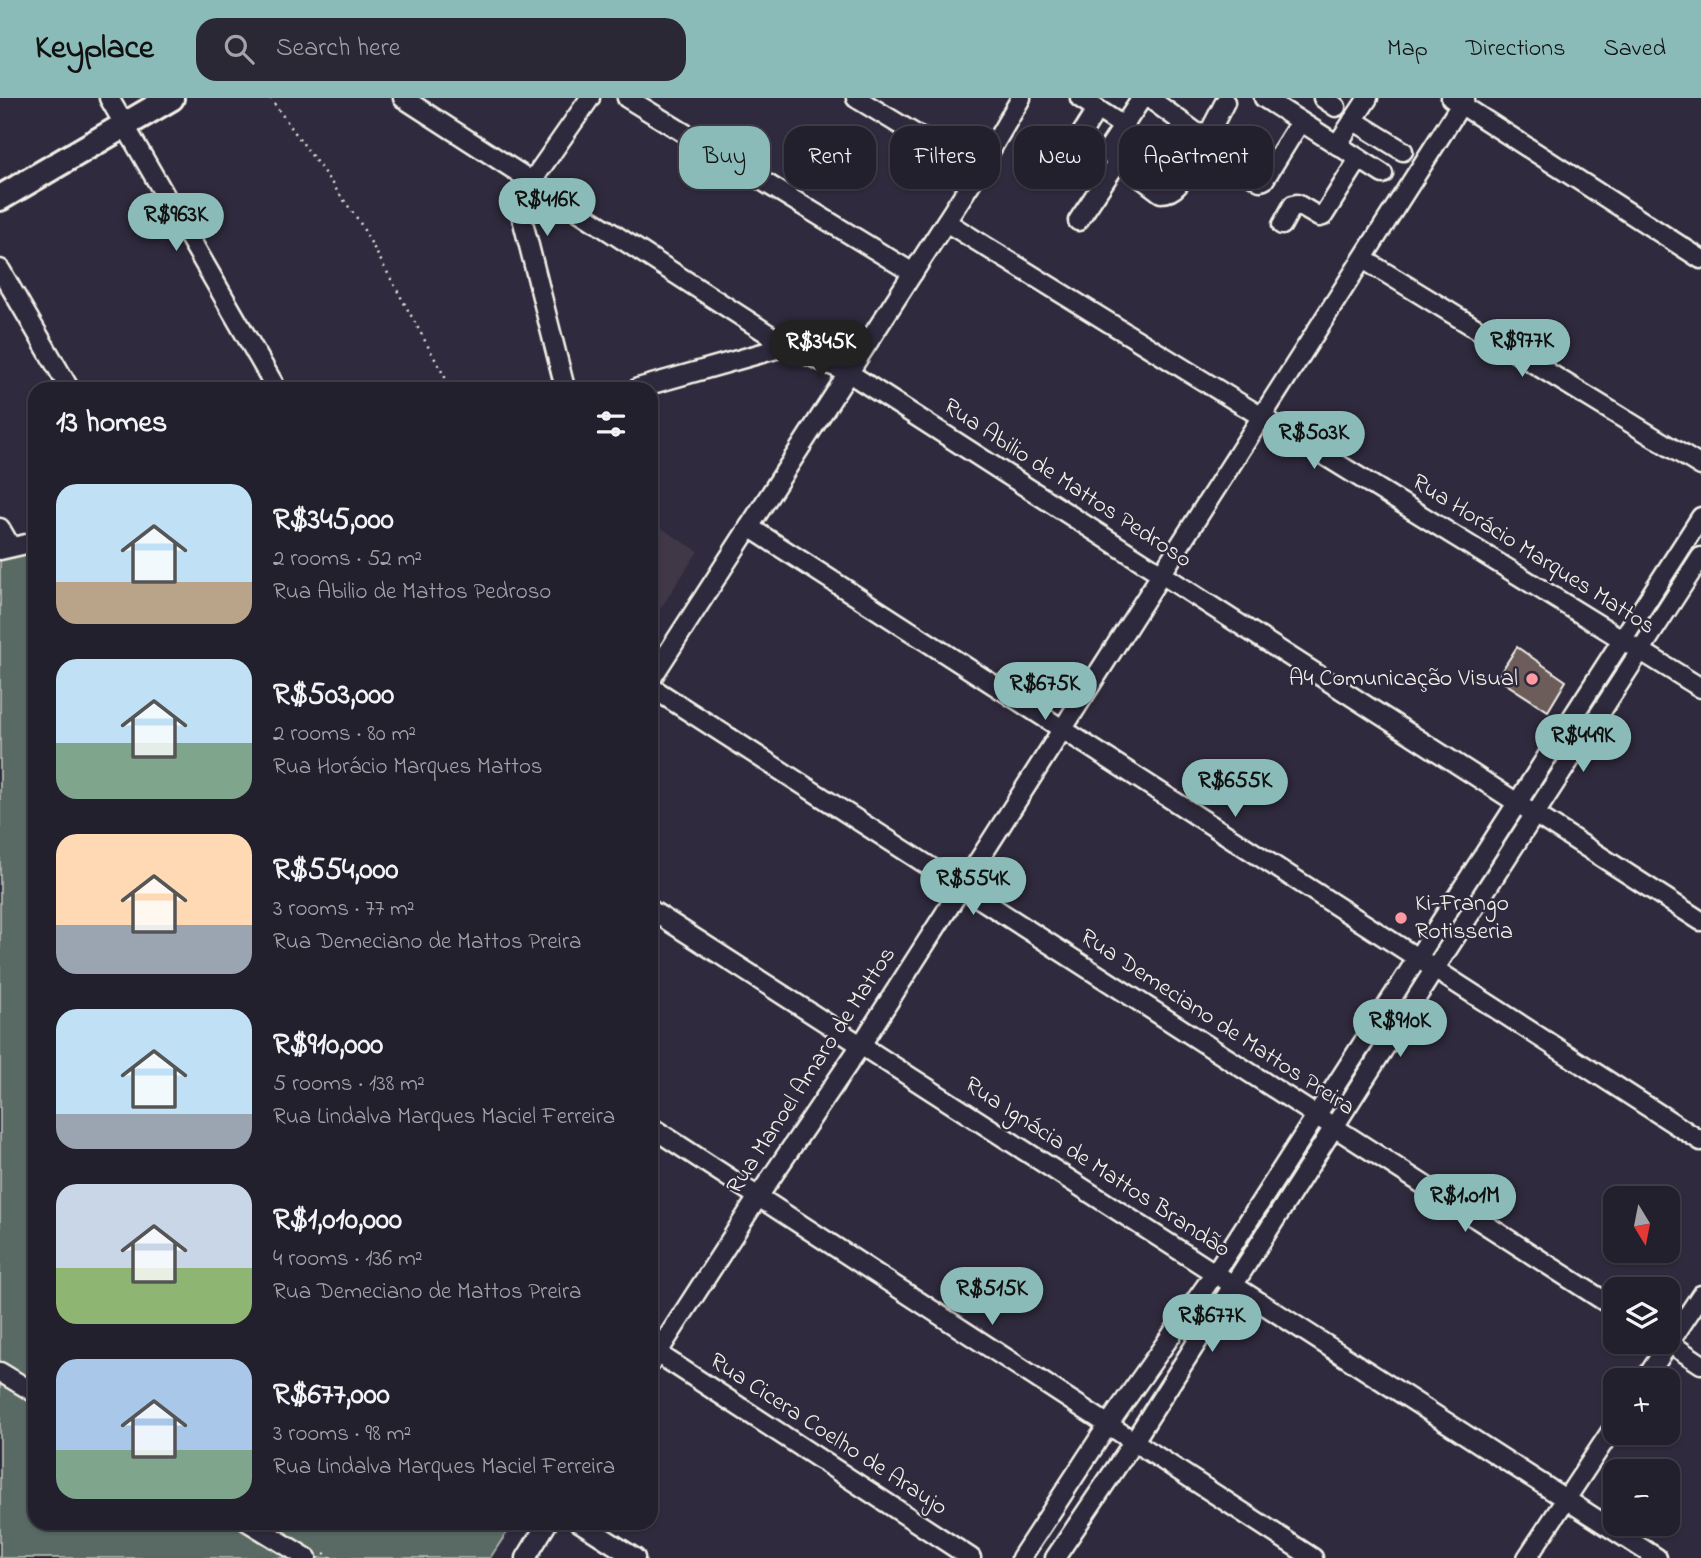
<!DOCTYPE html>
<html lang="en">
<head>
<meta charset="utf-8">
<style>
  :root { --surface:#23202e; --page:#2b2836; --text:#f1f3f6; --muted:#a3a3aa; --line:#403e4a; --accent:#8bbbb9 }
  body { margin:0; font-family:"Indie Flower",sans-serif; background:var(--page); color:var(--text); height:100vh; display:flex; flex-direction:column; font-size:26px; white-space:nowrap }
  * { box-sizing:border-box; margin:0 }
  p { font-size:23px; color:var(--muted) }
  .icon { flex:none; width:38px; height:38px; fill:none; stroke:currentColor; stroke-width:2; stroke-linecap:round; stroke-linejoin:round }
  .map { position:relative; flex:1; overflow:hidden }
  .details { position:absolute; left:28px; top:284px; width:630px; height:1148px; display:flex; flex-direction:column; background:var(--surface); border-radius:21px; box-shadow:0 2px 5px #0004,0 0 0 2px var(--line) }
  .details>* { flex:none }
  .top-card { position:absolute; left:679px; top:28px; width:665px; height:63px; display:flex; gap:14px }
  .needle { width:46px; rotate:170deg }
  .tools { position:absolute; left:1603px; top:1088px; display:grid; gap:14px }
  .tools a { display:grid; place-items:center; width:77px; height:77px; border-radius:14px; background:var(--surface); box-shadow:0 2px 5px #0004,0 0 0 2px var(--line); font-size:35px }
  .price { position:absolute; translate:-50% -60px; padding:0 16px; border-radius:24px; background:var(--accent); color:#111; font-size:23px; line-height:46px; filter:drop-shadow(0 2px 4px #0008) }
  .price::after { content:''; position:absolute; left:50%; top:42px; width:21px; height:16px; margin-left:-10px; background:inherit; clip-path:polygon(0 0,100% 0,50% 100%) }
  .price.selected { background:#222; color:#fff }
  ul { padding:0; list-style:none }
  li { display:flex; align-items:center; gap:21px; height:175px; padding:0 28px }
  li span { display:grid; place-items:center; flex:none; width:196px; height:140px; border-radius:21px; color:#555 }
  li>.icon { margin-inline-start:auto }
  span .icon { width:84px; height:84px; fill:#fffc; stroke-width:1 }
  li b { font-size:30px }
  h2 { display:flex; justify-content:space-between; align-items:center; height:84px; padding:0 28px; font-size:30px }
  .tag { padding:0 24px; border-radius:21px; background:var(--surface); box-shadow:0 2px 5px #0004,0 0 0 2px var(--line); font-size:24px; line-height:63px }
  .tag.selected { background:var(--accent); color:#111 }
  header { display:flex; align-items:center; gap:42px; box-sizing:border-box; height:98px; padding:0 35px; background:var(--accent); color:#111 }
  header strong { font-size:33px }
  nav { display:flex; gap:38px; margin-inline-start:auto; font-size:24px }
  .search { width:490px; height:63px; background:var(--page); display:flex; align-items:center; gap:18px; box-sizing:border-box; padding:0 24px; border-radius:21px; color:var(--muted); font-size:26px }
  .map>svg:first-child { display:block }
  .built { fill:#413946 }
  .green { fill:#586b64; stroke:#a6aea6; stroke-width:2 }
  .building { fill:#6c5c5a; stroke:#f4f1e8; stroke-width:2 }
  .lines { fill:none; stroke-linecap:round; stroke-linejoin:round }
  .street-casing { stroke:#f4f1e8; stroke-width:23 }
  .secondary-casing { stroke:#f4f1e8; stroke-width:30 }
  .path { stroke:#f4f1e8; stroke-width:2.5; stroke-dasharray:2 5; stroke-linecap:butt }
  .street { stroke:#2f2a3d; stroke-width:18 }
  .secondary { stroke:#2f2a3d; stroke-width:24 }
  .poi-dot { fill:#ff9aa2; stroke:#2f2a3d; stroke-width:2.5 }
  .labels { text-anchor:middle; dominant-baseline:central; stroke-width:5; stroke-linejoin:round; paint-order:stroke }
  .street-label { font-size:24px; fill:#f4f1e8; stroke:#2f2a3d }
  .poi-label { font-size:24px; fill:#f4f1e8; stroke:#2f2a3d; text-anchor:end }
</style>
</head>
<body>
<header>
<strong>Keyplace</strong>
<div class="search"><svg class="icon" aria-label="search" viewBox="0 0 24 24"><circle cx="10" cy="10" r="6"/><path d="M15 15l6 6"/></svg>Search here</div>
<nav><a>Map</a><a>Directions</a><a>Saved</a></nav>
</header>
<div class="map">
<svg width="1701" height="1460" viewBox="0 0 1701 1460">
  <rect width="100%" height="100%" fill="#2f2a3d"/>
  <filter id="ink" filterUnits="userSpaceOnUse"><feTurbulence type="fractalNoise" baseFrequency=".0143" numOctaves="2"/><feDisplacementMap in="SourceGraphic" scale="14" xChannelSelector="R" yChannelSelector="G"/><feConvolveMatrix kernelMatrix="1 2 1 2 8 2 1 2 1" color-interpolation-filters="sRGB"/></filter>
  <g filter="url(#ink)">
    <polygon class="built" points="651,424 698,453 651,525"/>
    <polygon class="green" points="35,444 35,1424 513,1425 490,1460 0,1460 0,453"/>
    <polygon class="building" points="1517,549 1566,583 1548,613 1497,580"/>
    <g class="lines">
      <g class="street-casing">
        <g id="street">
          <polyline points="109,0 276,290"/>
          <polyline points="403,0 787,248 849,275 1701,823"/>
          <polyline points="627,0 913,175"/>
          <polyline points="856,0 978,74"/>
          <polyline points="1080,0 1123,28"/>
          <path d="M1142,0l-34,51 1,5 52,39c18,0 22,-17 29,-31"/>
          <polyline points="1149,0 1197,35 1205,36 1211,31 1225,4"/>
          <polyline points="1264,0 1383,76"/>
          <polyline points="1323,0 1336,9"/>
          <polyline points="1451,0 1701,161"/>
          <polyline points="1353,22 1403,53"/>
          <polyline points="1337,47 1368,0"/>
          <polyline points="1065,62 1097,11"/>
          <polyline points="1238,68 1260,83 1264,82 1300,24"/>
          <polyline points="1078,123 1118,63"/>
          <polyline points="946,124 1701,590"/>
          <polyline points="1282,127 1293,107 1297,106 1319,119 1323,118 1359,61"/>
          <polyline points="1363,161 1701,368"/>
          <polyline points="0,171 69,290"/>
          <polyline points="565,290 519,108 532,83 590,0"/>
          <polyline points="638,290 787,248"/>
          <polyline points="749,429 1701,1043"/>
          <polyline points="0,430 11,449"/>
          <polyline points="0,452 35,444"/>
          <polyline points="651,581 978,74 1021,0"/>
          <polyline points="651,589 1615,1210"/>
          <polyline points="651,812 1657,1460"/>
          <polyline points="651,1029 1313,1460"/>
          <polyline points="1668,1244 1701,1266"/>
          <polyline points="657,1255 971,1460"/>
          <polyline points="651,1265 758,1099 861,947 1465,0"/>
          <polyline points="0,1274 35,1295"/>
          <polyline points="1644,1283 1701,1197"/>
          <polyline points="248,1424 307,1460"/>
          <polyline points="579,1424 635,1460"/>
          <polyline points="526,1460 548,1424"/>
          <polyline points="1021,1460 1108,1327 1215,1175 1701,419"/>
          <polyline points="1055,1460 1134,1343 1434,872 1701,459"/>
          <polyline points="1527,1460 1615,1327"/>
        </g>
      </g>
      <g class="secondary-casing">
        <polyline id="secondary" points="0,100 171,0"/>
      </g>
      <g class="path">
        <polyline points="270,0 359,123 451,290"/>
        <polyline points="324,1455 332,1460"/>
      </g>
      <use href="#street" class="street"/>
      <use href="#secondary" class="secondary"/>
    </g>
  </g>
  <g class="poi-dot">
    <circle cx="1532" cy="581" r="7"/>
    <circle cx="1401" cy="820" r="7"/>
  </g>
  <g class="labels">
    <g class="street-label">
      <text transform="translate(1067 386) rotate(33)">Rua Abilio de Mattos Pedroso</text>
      <text transform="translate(1533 457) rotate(32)">Rua Horácio Marques Mattos</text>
      <text transform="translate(1217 925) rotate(33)">Rua Demeciano de Mattos Preira</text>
      <text transform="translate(812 973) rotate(-57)">Rua Manoel Amaro de Mattos</text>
      <text transform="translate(1097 1070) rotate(33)">Rua Ignácia de Mattos Brandão</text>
      <text transform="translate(828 1337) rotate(33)">Rua Cicera Coelho de Araujo</text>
    </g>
    <g class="poi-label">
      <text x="1518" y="581">A4 Comunicação Visual</text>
      <text x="1415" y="806" text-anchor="start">Ki-Frango<tspan x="1415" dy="28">Rotisseria</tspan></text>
    </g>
  </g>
</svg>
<div class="tools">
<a><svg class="needle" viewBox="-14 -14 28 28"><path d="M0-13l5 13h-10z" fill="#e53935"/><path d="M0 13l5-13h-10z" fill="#a3a3aa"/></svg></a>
<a><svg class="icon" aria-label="layers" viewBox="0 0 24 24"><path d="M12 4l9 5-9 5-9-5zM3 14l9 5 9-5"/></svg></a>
<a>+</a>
<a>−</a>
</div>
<b class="price" style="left:547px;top:140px">R$416K</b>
<b class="price" style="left:176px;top:155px">R$963K</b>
<b class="price" style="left:1522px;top:281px">R$977K</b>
<b class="price selected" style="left:821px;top:282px">R$345K</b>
<b class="price" style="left:1314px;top:373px">R$503K</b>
<b class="price" style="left:1045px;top:624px">R$675K</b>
<b class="price" style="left:1583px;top:676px">R$449K</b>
<b class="price" style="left:1235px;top:721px">R$655K</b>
<b class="price" style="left:973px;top:819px">R$554K</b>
<b class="price" style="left:1400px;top:961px">R$910K</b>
<b class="price" style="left:1465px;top:1136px">R$1.01M</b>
<b class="price" style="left:992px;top:1229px">R$515K</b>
<b class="price" style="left:1212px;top:1256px">R$677K</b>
<div class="top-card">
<a class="tag selected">Buy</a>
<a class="tag">Rent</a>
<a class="tag">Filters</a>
<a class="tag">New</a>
<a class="tag">Apartment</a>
</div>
<section class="details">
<h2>13 homes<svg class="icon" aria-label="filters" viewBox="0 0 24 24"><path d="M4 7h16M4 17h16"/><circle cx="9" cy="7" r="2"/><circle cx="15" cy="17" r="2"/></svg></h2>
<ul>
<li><span style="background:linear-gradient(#bfe0f5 70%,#b9a48a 0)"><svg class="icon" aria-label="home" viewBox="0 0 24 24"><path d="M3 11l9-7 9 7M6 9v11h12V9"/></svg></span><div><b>R$345,000</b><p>2 rooms · 52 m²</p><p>Rua Abilio de Mattos Pedroso</p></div></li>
<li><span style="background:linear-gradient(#bfe0f5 60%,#7fa58c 0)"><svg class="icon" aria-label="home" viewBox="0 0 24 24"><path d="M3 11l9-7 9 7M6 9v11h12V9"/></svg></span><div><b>R$503,000</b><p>2 rooms · 80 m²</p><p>Rua Horácio Marques Mattos</p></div></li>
<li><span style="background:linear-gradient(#ffd9b3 65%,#9aa5b1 0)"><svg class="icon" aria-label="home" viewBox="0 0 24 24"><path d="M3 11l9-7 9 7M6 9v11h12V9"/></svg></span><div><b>R$554,000</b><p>3 rooms · 77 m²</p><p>Rua Demeciano de Mattos Preira</p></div></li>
<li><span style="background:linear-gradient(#bfe0f5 75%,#9aa5b1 0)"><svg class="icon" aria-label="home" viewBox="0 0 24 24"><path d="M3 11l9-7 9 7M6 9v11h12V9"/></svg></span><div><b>R$910,000</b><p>5 rooms · 138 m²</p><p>Rua Lindalva Marques Maciel Ferreira</p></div></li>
<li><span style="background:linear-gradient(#c9d6e8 60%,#8fb573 0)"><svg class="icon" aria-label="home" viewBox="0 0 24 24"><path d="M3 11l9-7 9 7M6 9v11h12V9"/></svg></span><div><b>R$1,010,000</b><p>4 rooms · 136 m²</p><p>Rua Demeciano de Mattos Preira</p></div></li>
<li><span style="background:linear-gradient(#a9c7e8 65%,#7fa58c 0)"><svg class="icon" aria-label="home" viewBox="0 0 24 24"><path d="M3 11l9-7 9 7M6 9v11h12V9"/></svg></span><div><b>R$677,000</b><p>3 rooms · 98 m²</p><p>Rua Lindalva Marques Maciel Ferreira</p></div></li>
</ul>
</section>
</div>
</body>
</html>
